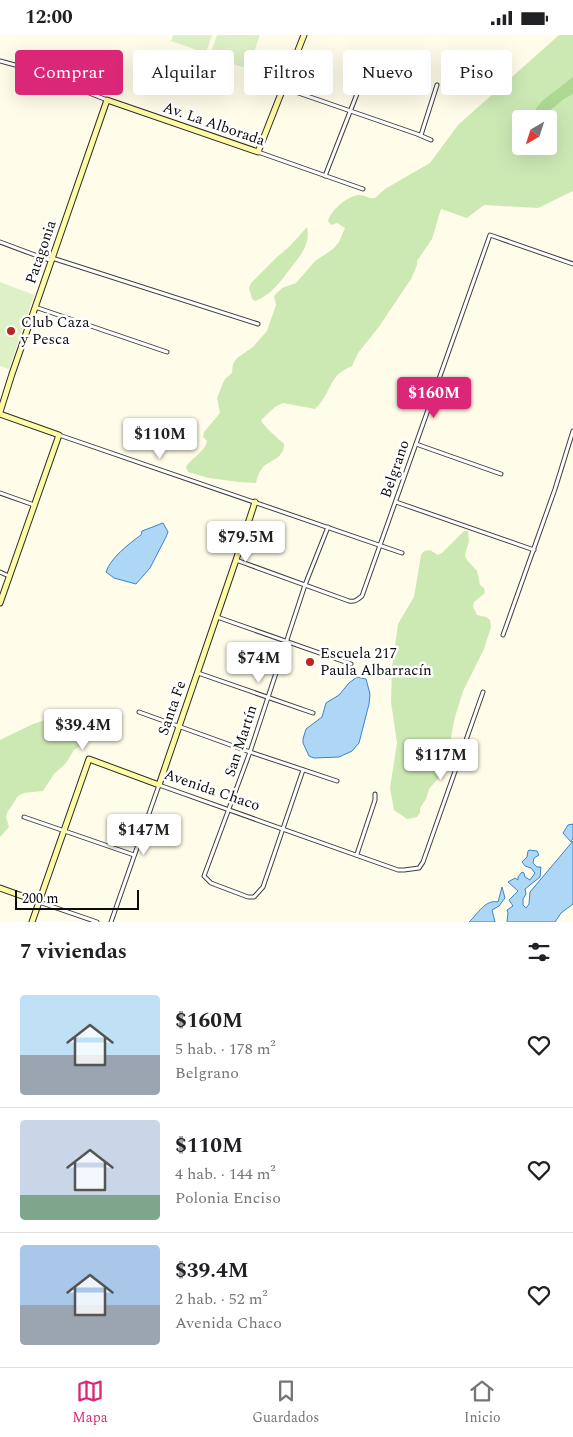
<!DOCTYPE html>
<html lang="es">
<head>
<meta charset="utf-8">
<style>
  :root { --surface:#fff; --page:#f2f2f2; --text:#202124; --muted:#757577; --line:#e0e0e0; --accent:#db2777 }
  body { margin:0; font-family:Spectral,serif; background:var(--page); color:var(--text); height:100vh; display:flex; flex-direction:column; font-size:19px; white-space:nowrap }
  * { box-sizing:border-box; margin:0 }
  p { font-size:16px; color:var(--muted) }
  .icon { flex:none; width:28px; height:28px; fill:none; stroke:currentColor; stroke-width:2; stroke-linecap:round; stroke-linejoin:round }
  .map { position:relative; height:887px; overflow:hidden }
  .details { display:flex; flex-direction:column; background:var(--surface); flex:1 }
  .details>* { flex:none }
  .banner { position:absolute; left:15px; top:15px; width:544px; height:45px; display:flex; gap:10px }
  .needle { width:32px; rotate:219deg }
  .tools { position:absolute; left:512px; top:75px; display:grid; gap:10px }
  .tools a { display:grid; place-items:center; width:45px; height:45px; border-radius:5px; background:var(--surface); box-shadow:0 5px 20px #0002; font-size:25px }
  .scale { position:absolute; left:15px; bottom:12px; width:124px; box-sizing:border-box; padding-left:5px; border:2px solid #0b0b0b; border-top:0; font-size:14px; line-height:18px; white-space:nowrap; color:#0b0b0b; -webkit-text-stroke:4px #fff; paint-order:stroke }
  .price { position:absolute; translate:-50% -42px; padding:0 11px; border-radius:5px; background:#fff; color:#222; font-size:16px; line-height:32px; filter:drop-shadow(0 1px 2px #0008) }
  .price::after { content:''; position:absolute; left:50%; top:30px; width:15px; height:11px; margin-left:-8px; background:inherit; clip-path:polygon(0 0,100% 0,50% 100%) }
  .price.on { background:var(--accent); color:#fff }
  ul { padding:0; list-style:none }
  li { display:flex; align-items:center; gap:15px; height:125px; padding:0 20px }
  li+li { border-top:1px solid var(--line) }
  li span { display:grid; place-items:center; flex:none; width:140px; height:100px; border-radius:5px; color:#555 }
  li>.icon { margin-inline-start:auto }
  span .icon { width:60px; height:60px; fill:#fffc; stroke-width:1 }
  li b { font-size:21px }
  h2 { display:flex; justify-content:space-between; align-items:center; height:60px; padding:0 20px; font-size:21px }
  .tag { padding:0 18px; border-radius:5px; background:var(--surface); box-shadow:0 5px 20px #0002; font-size:18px; line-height:45px }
  .tag.on { background:var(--accent); color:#fff }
  .status { display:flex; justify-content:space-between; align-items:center; height:35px; padding:0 25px; background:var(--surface); direction:ltr }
  .status svg { height:14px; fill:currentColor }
  .menu { display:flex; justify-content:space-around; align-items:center; height:70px; border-top:1px solid var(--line); background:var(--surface); font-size:14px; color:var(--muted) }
  .menu a { display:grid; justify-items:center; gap:2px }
  .menu .on { color:var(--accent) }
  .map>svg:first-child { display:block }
  .green { fill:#cce9b4; fill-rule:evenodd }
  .forest { fill:#aed993 }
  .pitch { fill:#def0c6 }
  .water { fill:#aed7f6; stroke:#3587ce }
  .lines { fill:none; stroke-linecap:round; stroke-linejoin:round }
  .minor-casing { stroke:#3e3e3e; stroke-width:5 }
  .secondary-casing { stroke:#2d2d2d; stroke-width:7 }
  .minor { stroke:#fff; stroke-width:3 }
  .secondary { stroke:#fffba4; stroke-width:5 }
  .poi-dot { fill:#bb2623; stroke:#fff; stroke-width:2 }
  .labels { text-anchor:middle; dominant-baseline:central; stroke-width:5; stroke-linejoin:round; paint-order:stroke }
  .street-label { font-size:15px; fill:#0b0b0b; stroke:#fff }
  .poi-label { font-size:15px; fill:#0b0b0b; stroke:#fff; text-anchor:start }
</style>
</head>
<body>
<div class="status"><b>12:00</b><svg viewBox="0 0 49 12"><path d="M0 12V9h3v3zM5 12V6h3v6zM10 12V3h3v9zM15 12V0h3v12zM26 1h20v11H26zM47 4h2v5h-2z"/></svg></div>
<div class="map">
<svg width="573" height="887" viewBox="0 0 573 887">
  <rect width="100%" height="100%" fill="#fffce9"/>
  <g class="green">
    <path d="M559,0h14v156l-35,17 -54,-3 -17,13 -26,-9 -9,30 -15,22v4l-6,14 -33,49 -20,25 -6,13c-24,9 -20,27 -37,43l-32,-6 -8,4 -14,13c2,6 18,19 23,24 0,15 -13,15 -21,23 -4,5 -6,10 -7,16l-18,-1 -29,-4 -21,-6 -2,-5c6,-10 18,-14 21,-26l-4,-4 1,-5 16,-19 -3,-15 6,-15 2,-4 7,-6 1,-9 4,-6 16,-11 14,-16 9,-26 -2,-9 8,-8 14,-5 19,-22 18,-12 6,-7 6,-14 -8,-5 -6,2 -3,-4c3,-11 19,-25 31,-26 6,0 10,4 16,3l10,-9 45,-26 28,-38zM521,84h28v27h-28z"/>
    <path d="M307,192c4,17 -7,29 -17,42 -10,13 -19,26 -35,32l-3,-2 -3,-11 2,-5 26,-26 13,-11z"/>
    <polygon points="464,496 468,496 469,506 465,520 467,525 477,536 480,550 484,553 485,558 474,567 473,572 477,580 486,582 490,585 491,592 484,614 463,656 455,682 448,717 444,726 439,742 429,754 426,764 420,773 420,778 417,782 407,784 394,775 390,753 397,708 391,667 392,632 398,589 414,562 421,520 424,516 430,515 438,520 442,518"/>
    <polygon points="81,674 85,675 92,689 88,703 82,710 74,715 66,728 54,739 43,756 24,758 18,761 7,778 6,782 9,792 0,802 0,705 33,689"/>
  </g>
  <polygon class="forest" points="573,42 573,59 564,64 539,84 528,84 542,66"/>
  <g class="pitch">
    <polygon points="173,0 212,0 206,18 171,6"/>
    <polygon points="217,0 260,0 248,34 210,21"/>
    <polygon points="0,247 34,260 9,334 0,331"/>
  </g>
  <g class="water">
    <path d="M163,488l5,9 -2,5 -16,31 -14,16 -22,-6 -8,-6c5,-15 23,-28 35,-37l1,-4z"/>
    <polygon points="357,642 366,644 370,659 369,669 359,708 352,716 339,722 314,723 309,721 303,708 303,704 306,694 322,682 326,668 339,660 349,648"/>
    <polygon points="573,789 573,803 571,807 563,798 568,790"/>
    <polygon points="573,806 573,869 561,878 555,887 507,887 508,878 507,875 513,871 509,865 518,856 508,847 515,843 518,845 518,842 522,837 524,838 525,842 530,845 535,838 531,833 525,831 522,827 527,822 528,816 529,815 537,816 539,820 534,823 533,828 537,832 541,832 540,842 525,854 526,859 523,864 523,870 526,873 529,869 530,857"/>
    <path d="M502,852l3,11 -6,8 -7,4 3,12h-26c9,-8 16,-23 29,-20z"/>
  </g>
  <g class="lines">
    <g class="minor-casing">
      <g id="minor">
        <polyline points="0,26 26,33 107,65"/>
        <polyline points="284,53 417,99 431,105"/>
        <polyline points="421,100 437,50"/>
        <polyline points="258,117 363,154"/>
        <polyline points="325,141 369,28"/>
        <polyline points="0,207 43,223"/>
        <polyline points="52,223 258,289"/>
        <polyline points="46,224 51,225"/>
        <polyline points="35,272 167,317"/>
        <polyline points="59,400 402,518"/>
        <polyline points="416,409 501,439"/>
        <polyline points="0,458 34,470"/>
        <polyline points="396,467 534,515"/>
        <path d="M236,525l113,41c6,1 8,-1 13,-5l128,-361 83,29"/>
        <polyline points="0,537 9,541"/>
        <polyline points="217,582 351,629"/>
        <polyline points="503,600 555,454 573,396"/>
        <polyline points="198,638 313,678"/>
        <polyline points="139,677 250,717 337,746"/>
        <polyline points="303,735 263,852 254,862 248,862 211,848 204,841 250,717 305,550 328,492"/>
        <polyline points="24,782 134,820"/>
        <polyline points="357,819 375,765 375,759"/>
        <polyline points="39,867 97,887"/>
        <polyline points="111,887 159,750 398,835 404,835 419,833 423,827 483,657"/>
      </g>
    </g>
    <g class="secondary-casing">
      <g id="secondary">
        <polyline points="0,377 12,339 107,65 258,117 304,0"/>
        <polyline points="0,379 59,400 0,568"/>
        <polyline points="0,853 39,867"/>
        <polyline points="32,887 89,724 159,750 236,525 255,467"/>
      </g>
    </g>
    <use href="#minor" class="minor"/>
    <use href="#secondary" class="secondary"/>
  </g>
  <g class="poi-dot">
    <circle cx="11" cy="296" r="5"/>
    <circle cx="310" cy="627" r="5"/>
  </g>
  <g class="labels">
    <g class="street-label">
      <text transform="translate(214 89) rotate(19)">Av. La Alborada</text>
      <text transform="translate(41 217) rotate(-71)">Patagonia</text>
      <text transform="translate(395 434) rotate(-71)">Belgrano</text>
      <text transform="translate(172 673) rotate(-71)">Santa Fe</text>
      <text transform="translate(241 706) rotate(-72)">San Martín</text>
      <text transform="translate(212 755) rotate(19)">Avenida Chaco</text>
    </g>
    <g class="poi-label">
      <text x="21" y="287">Club Caza<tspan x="21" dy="17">y Pesca</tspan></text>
      <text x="320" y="618">Escuela 217<tspan x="320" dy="17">Paula Albarracín</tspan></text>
    </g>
  </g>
</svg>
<div class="tools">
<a><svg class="needle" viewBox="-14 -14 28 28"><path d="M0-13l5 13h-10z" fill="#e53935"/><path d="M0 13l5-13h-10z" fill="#757577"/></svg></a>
</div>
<div class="scale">200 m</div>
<b class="price on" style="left:434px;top:384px">$160M</b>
<b class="price" style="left:160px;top:425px">$110M</b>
<b class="price" style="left:246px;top:528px">$79.5M</b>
<b class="price" style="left:259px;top:649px">$74M</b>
<b class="price" style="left:83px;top:716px">$39.4M</b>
<b class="price" style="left:441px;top:746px">$117M</b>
<b class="price" style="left:144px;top:821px">$147M</b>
<div class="banner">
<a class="tag on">Comprar</a>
<a class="tag">Alquilar</a>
<a class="tag">Filtros</a>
<a class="tag">Nuevo</a>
<a class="tag">Piso</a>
</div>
</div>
<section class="details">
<h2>7 viviendas<svg class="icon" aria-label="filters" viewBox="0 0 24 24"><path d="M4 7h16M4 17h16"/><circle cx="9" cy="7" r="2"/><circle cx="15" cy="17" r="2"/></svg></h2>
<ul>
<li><span style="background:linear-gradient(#bfe0f5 60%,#9aa5b1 0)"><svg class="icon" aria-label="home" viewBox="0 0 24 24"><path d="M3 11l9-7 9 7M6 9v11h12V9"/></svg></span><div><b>$160M</b><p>5 hab. · 178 m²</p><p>Belgrano</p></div><svg class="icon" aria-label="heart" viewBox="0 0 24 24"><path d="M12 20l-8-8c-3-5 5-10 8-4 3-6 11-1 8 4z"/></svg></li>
<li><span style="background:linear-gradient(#c9d6e8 75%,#7fa58c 0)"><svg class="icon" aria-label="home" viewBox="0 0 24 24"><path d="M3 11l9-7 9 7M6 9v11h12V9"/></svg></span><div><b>$110M</b><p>4 hab. · 144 m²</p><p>Polonia Enciso</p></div><svg class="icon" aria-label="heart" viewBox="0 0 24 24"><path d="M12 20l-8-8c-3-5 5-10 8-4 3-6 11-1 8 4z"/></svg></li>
<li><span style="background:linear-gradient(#a9c7e8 60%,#9aa5b1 0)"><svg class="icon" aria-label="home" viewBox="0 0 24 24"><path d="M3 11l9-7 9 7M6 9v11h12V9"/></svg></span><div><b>$39.4M</b><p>2 hab. · 52 m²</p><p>Avenida Chaco</p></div><svg class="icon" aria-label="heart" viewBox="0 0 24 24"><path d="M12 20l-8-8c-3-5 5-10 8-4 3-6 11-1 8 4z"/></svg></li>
</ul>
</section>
<nav class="menu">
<a class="on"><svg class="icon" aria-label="map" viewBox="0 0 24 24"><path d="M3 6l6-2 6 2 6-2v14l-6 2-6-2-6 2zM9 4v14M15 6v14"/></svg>Mapa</a>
<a><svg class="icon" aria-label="saved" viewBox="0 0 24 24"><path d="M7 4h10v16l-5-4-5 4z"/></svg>Guardados</a>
<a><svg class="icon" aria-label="home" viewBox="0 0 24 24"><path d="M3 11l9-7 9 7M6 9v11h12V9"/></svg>Inicio</a>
</nav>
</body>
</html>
